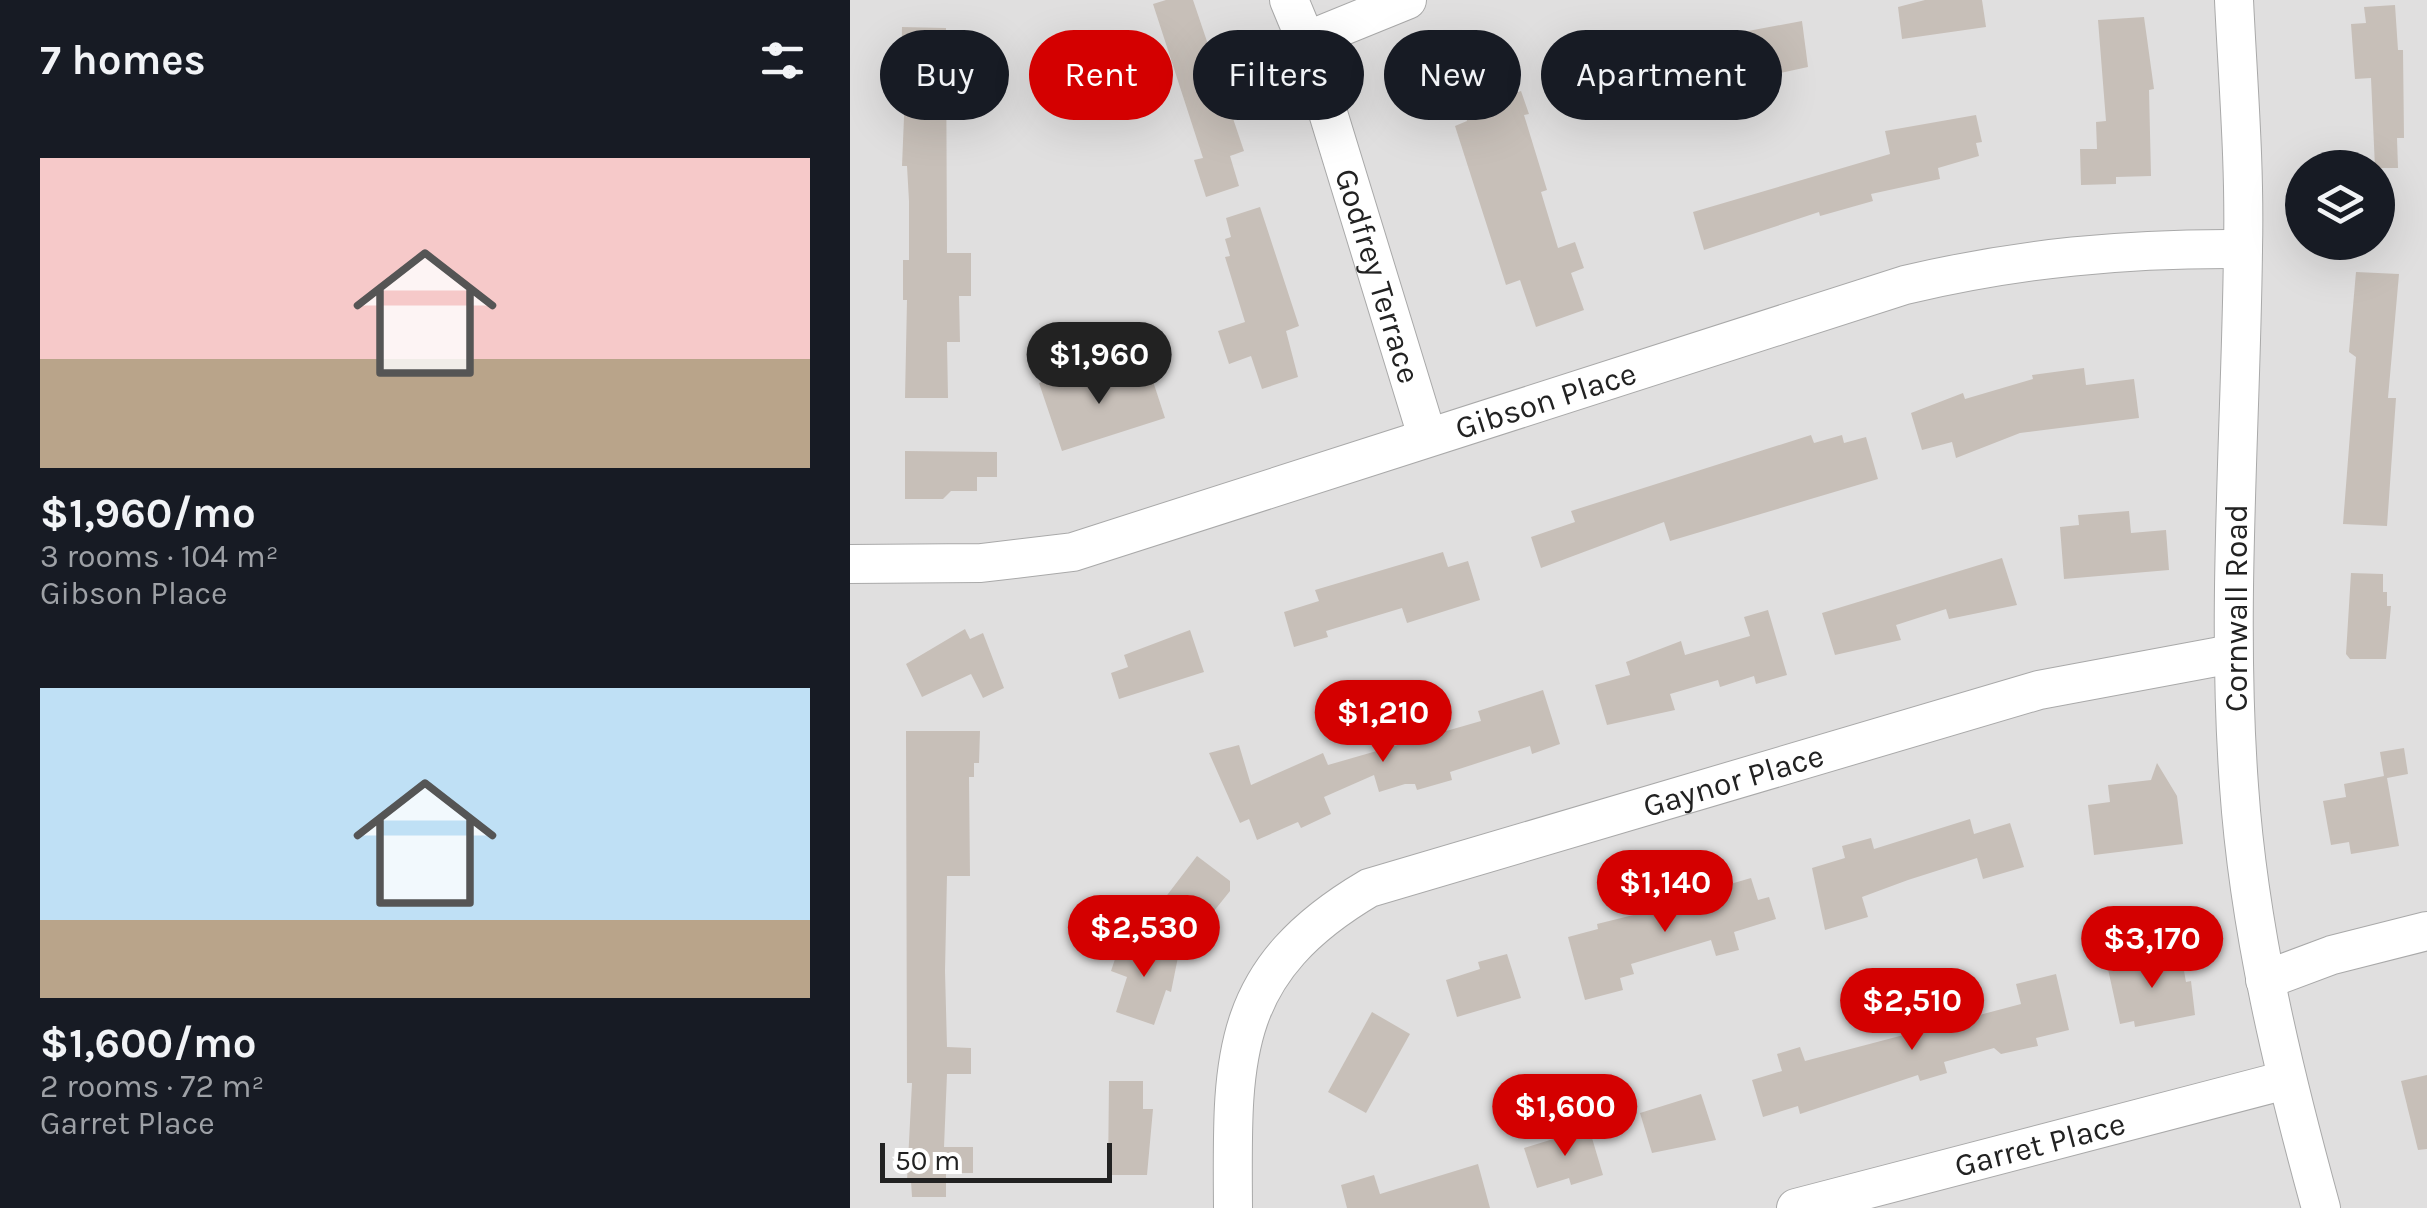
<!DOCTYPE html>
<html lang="en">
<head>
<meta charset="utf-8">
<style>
  :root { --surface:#171b24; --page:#242831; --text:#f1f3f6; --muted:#9ea1a6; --accent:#d40000 }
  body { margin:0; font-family:Karla,sans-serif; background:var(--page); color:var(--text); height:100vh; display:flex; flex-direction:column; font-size:38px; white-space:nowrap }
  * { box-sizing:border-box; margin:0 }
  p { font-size:32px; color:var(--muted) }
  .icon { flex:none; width:55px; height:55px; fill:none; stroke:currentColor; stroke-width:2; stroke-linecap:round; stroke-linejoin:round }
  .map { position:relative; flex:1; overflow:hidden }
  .panel { display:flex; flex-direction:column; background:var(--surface); width:850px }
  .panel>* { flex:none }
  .banner { position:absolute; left:30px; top:30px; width:950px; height:90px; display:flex; gap:20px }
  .buttons { position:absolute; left:1435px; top:150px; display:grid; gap:20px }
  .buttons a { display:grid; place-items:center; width:110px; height:110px; border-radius:50%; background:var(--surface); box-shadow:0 10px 40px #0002; font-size:50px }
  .scale { position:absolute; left:30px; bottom:25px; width:232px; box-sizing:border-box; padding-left:10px; border:5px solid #222; border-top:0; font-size:28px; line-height:35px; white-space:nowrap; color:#222; -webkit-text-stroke:8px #fff; paint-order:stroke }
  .price { position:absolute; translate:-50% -85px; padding:0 22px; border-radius:35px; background:var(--accent); color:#fff; font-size:32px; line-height:65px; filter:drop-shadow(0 2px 5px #0008) }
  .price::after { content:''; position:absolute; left:50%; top:60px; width:30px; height:22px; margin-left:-15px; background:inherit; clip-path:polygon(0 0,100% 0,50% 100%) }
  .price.current { background:#222; color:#fff }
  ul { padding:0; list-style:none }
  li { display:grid; align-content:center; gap:20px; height:530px; padding:0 40px }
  li span { display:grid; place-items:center; height:310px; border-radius:0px; color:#555 }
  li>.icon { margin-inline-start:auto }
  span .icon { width:180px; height:180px; fill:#fffc; stroke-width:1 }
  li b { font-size:42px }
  h2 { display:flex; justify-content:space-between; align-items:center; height:120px; padding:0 40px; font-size:42px }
  .chip { padding:0 35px; border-radius:45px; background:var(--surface); box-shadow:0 10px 40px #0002; font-size:35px; line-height:90px }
  .chip.current { background:var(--accent); color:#fff }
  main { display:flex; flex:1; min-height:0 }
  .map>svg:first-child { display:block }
  .residential { fill:#e0dfdf; fill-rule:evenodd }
  .building { fill:#c7bfb8 }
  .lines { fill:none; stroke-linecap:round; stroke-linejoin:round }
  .street-casing { stroke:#a9a9a9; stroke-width:40 }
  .street { stroke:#fff; stroke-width:38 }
  .labels { text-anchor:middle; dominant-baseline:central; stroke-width:8; stroke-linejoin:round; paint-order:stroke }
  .street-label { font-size:32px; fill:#222; stroke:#fff }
</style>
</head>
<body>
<main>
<section class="panel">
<h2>7 homes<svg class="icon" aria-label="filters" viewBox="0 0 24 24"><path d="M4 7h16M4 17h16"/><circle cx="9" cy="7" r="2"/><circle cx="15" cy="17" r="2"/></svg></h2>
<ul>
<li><span style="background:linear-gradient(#f6c9c9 65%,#b9a48a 0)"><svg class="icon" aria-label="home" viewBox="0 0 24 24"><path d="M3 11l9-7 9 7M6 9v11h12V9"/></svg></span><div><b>$1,960/mo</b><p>3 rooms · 104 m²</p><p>Gibson Place</p></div></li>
<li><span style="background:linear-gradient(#bfe0f5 75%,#b9a48a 0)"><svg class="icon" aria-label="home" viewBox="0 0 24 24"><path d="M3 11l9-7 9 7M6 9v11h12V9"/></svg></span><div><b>$1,600/mo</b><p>2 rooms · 72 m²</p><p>Garret Place</p></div></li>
</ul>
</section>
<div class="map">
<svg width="1577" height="1208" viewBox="0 0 1577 1208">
  <rect width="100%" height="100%" fill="#f2efe9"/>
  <path class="residential" d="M0,0h1577v1208h-1577zM1452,168h76v74h-76z"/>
  <g class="building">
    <polygon points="316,0 343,0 394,151 380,156 389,186 356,197 344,160 353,158 303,4"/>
    <polygon points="1075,0 1132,0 1136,27 1052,39 1048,7"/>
    <polygon points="1545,5 1548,50 1553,50 1554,138 1547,138 1548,168 1525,168 1521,78 1505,79 1501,24 1516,23 1514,7"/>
    <polygon points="1294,17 1304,89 1299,90 1301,176 1266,177 1266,184 1231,185 1230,149 1247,149 1246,122 1256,121 1248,20"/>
    <polygon points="952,21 958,67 889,82 882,34"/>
    <polygon points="52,27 96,28 97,253 121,253 121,296 109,296 110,342 97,342 98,398 55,398 57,300 53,300 53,260 59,260 59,201 57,166 52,166 56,68 51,68"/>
    <polygon points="817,52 828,100 760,114 750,66"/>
    <polygon points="638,63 651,98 671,91 679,114 674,115 697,190 691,192 708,248 725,242 734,268 721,273 734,310 686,327 670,280 656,285 605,126 617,121 602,75"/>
    <polygon points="1126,115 1132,142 1126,143 1129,156 1088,168 1090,179 1021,194 1023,201 970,216 969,212 854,250 843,212 1040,154 1035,131"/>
    <polygon points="410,207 449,326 436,331 448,377 412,389 401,356 379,364 368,331 395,322 375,257 380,256 375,239 381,237 376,218"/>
    <polygon points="1506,272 1549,274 1538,398 1546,398 1537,526 1493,524 1506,357 1499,352"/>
    <polygon points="235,368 242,391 300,372 315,418 212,451 189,383"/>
    <polygon points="1234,368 1236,385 1284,379 1289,418 1170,433 1106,458 1102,442 1072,450 1061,413 1113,393 1115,399 1183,379 1182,375"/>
    <polygon points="961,435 964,443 992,435 994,443 1016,437 1028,479 820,541 814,522 691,568 681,537 725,522 721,511"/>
    <polygon points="55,451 147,452 147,477 127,477 127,491 101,491 93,499 55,499"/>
    <polygon points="1279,511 1281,533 1316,530 1319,570 1214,579 1210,527 1229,525 1228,515"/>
    <polygon points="593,552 598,567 618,561 630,600 557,623 552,608 476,631 478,637 444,647 434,612 469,601 465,590"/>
    <polygon points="1152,558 1167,605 1099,619 1096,609 1046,625 1051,640 985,655 972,613"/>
    <polygon points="1501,573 1533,574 1533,592 1537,592 1537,606 1541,606 1536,659 1500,659 1496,654"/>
    <polygon points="918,610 937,675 906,684 904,676 870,687 868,680 820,694 825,710 757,725 745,685 780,675 776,662 831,641 835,655 900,636 894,617"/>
    <polygon points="115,629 120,639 133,633 154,688 133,698 121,674 72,697 56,664"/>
    <polygon points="340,630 354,672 269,699 261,673 278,667 274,655"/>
    <polygon points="693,690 710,744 682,754 680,746 600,772 602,780 567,790 565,784 555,784 529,792 524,775 474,797 481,814 451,828 448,822 407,840 399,819 390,823 359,753 389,745 401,785 473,753 478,765 631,721 628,711"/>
    <polygon points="56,731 130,731 129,763 124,763 124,777 119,777 120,876 97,876 95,971 97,1047 121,1048 121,1074 97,1074 94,1147 123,1147 123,1173 96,1173 96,1197 62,1197 61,1181 57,1181 62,1083 57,1083"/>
    <polygon points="1554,748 1558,774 1537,778 1549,846 1501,854 1499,842 1481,845 1473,801 1496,797 1494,784 1534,776 1530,752"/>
    <polygon points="1307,763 1327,796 1333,844 1244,855 1238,805 1260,802 1258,785 1301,780"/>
    <polygon points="1120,819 1124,834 1160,823 1174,867 1133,879 1127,858 1058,880 1012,897 1018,917 975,930 962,868 995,858 992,846 1021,838 1024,849"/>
    <polygon points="347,856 380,881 380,891 364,911 357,906 338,931 308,907"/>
    <polygon points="901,878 908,900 919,897 926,919 884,932 889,950 866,956 861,940 781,964 784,974 770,978 773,990 735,1000 718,937 748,929 747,924 872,893 870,887"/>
    <polygon points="272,938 328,957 321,992 316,990 304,1025 266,1012 277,977 261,971"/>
    <polygon points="657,954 671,998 607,1017 596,980 630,969 628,962"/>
    <polygon points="1331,954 1336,982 1341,981 1345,1015 1285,1027 1284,1021 1270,1024 1258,969"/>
    <polygon points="1206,974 1219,1030 1186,1038 1188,1046 1151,1054 1144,1048 1094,1062 1097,1073 1070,1081 1068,1075 950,1114 948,1106 913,1117 902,1080 932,1071 927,1054 950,1047 955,1061 1171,1004 1166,984"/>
    <polygon points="522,1012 560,1034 516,1113 478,1092"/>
    <polygon points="1577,1075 1577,1149 1568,1150 1551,1081"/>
    <polygon points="259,1081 293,1081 293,1109 303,1109 297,1175 258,1175"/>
    <polygon points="851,1094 866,1140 802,1153 790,1113"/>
    <polygon points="739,1128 753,1175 721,1185 719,1178 687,1188 674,1148"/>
    <polygon points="628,1164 640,1208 497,1208 491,1185 524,1175 530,1194"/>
  </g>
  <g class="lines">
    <g class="street-casing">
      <g id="street">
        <path id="s1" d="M439,0l17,41 121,395"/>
        <path d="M1384,0c4,83 11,166 9,249 -2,180 -17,358 -4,537 10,144 44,284 82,422"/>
        <polyline points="456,41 557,0"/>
        <path id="s2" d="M0,564l131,-1 92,-11 832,-267c114,-27 222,-37 338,-36"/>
        <polyline points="1415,980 1482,955 1577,931"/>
        <path id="s3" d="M383,1208c-1,-149 -6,-236 136,-320l670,-198 193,-36"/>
        <path id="s4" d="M946,1208l490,-128"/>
      </g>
    </g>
    <use href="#street" class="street"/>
  </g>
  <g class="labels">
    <g class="street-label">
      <text stroke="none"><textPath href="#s1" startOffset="290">Godfrey Terrace</textPath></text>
      <text stroke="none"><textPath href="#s2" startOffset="720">Gibson Place</textPath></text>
      <text transform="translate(1386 608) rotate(-90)">Cornwall Road</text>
      <text stroke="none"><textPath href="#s3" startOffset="752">Gaynor Place</textPath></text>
      <text stroke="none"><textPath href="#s4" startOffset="252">Garret Place</textPath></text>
    </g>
  </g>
</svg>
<div class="buttons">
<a><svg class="icon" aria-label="layers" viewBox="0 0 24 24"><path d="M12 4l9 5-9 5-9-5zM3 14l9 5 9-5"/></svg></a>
</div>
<div class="scale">50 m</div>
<b class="price current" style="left:249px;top:407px">$1,960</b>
<b class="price" style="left:533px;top:765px">$1,210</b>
<b class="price" style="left:815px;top:935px">$1,140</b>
<b class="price" style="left:294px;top:980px">$2,530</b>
<b class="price" style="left:1302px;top:991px">$3,170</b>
<b class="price" style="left:1062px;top:1053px">$2,510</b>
<b class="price" style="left:715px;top:1159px">$1,600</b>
<div class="banner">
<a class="chip">Buy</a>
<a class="chip current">Rent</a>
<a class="chip">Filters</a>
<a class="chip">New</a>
<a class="chip">Apartment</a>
</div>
</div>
</main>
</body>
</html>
